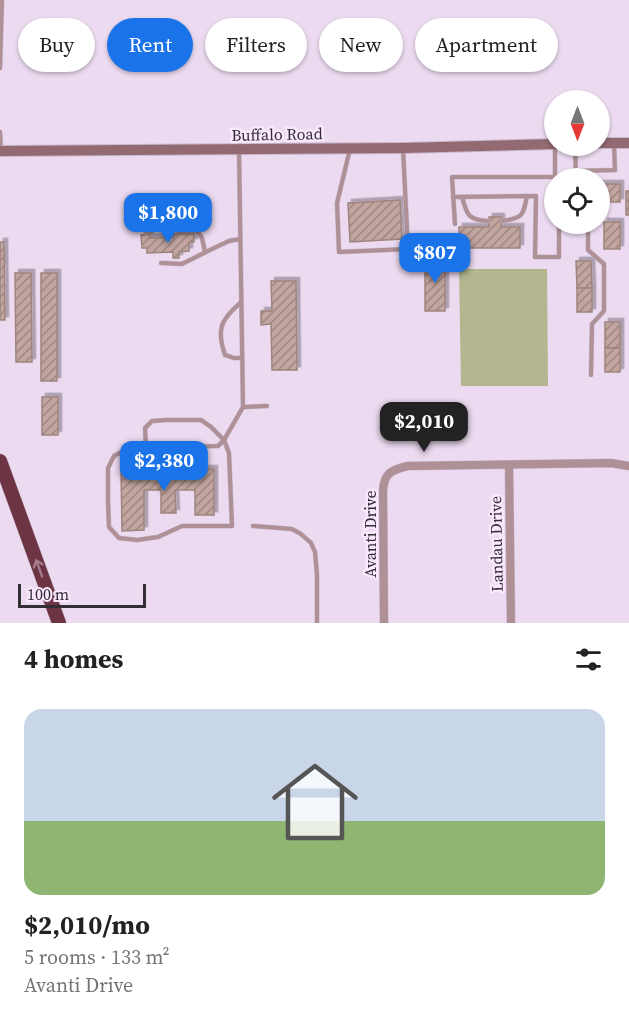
<!DOCTYPE html>
<html lang="en">
<head>
<meta charset="utf-8">
<style>
  :root { --surface:#fff; --page:#f2f2f2; --text:#222; --muted:#767676; --line:#e0e0e0; --accent:#1a73e8 }
  body { margin:0; font-family:"Source Serif 4",serif; background:var(--page); color:var(--text); height:100vh; display:flex; flex-direction:column; font-size:22px; white-space:nowrap }
  * { box-sizing:border-box; margin:0 }
  p { font-size:20px; color:var(--muted) }
  .icon { flex:none; width:33px; height:33px; fill:none; stroke:currentColor; stroke-width:2; stroke-linecap:round; stroke-linejoin:round }
  .map { position:relative; height:623px; overflow:hidden }
  .sheet { display:flex; flex-direction:column; background:var(--surface); flex:1 }
  .sheet>* { flex:none }
  .guide { position:absolute; left:18px; top:18px; width:594px; height:54px; display:flex; gap:12px }
  .needle { width:39px; rotate:180deg }
  .buttons { position:absolute; left:544px; top:90px; display:grid; gap:12px }
  .buttons a { display:grid; place-items:center; width:66px; height:66px; border-radius:50%; background:var(--surface); box-shadow:0 2px 4px #0004; font-size:30px }
  .scale { position:absolute; left:18px; bottom:15px; width:128px; box-sizing:border-box; padding-left:6px; border:3px solid #332d35; border-top:0; font-size:16px; line-height:21px; white-space:nowrap; color:#332d35; -webkit-text-stroke:4px #f9e8fe; paint-order:stroke }
  .price { position:absolute; translate:-50% -51px; padding:0 14px; border-radius:12px; background:var(--accent); color:#fff; font-size:20px; line-height:39px; filter:drop-shadow(0 2px 3px #0008) }
  .price::after { content:''; position:absolute; left:50%; top:36px; width:18px; height:14px; margin-left:-9px; background:inherit; clip-path:polygon(0 0,100% 0,50% 100%) }
  .price.current { background:#222; color:#fff }
  ul { padding:0; list-style:none }
  li { display:grid; align-content:center; gap:12px; height:318px; padding:0 24px }
  li+li { border-top:2px solid var(--line) }
  li span { display:grid; place-items:center; height:186px; border-radius:18px; color:#555 }
  li>.icon { margin-inline-start:auto }
  span .icon { width:108px; height:108px; fill:#fffc; stroke-width:1 }
  li b { font-size:26px }
  h2 { display:flex; justify-content:space-between; align-items:center; height:72px; padding:0 24px; font-size:26px }
  .tag { padding:0 21px; border-radius:27px; background:var(--surface); box-shadow:0 2px 4px #0004; font-size:21px; line-height:54px }
  .tag.current { background:var(--accent); color:#fff }
  .map>svg:first-child { display:block }
  .pitch { fill:#b3b68f }
  .building { fill:url(#building-hatch); stroke:#9f847e; stroke-width:1.5; filter:url(#shadow) }
  .lines { fill:none; stroke-linecap:round; stroke-linejoin:round }
  .lane-casing { stroke:#c7b7cb; stroke-width:5 }
  .street-casing { stroke:#c7b7cb; stroke-width:9 }
  .secondary-casing { stroke:#c7b7cb; stroke-width:12 }
  .highway-casing { stroke:#c7b7cb; stroke-width:15 }
  .lane { stroke:#ae9096; stroke-width:4 }
  .street { stroke:#ae9096; stroke-width:8 }
  .secondary { stroke:#936972; stroke-width:10 }
  .highway { stroke:#6d3543; stroke-width:14 }
  .oneway { stroke:#a57d8e }
  .labels { text-anchor:middle; dominant-baseline:central; stroke-width:5; stroke-linejoin:round; paint-order:stroke }
  .street-label { font-size:16px; fill:#332d35; stroke:#f9e8fe }
</style>
</head>
<body>
<div class="map">
<svg width="629" height="623" viewBox="0 0 629 623">
  <defs>
    <pattern id="building-hatch" width="6" height="6" patternUnits="userSpaceOnUse" patternTransform="scale(1.5)"><rect width="6" height="6" fill="#c2a59f"/><path d="M-1 1l2-2M0 6l6-6M5 7l2-2" fill="none" stroke="#9e8782"/></pattern>
    <filter id="shadow"><feDropShadow dx="3.5" dy="-3.5" stdDeviation="0" flood-color="#0004"/></filter>
  </defs>
  <rect width="100%" height="100%" fill="#ecdaf0"/>
  <polygon class="pitch" points="459,269 547,269 548,386 461,386"/>
  <g class="building">
    <rect x="600" y="184" width="20" height="18"/>
    <rect x="626" y="191" width="3" height="24"/>
    <polygon points="400,200 402,239 350,242 348,203"/>
    <polygon points="489,217 501,217 501,227 520,227 520,248 459,248 459,227 489,227"/>
    <rect x="604" y="222" width="16" height="27"/>
    <polygon points="150,234 150,238 174,237 174,234 194,234 194,242 189,242 189,251 179,252 179,258 173,258 173,252 147,253 147,248 142,248 141,235"/>
    <polygon points="0,242 4,242 5,320 0,320"/>
    <rect x="425" y="257" width="20" height="54"/>
    <polygon points="576,261 591,261 592,288 577,288"/>
    <polygon points="15,273 31,273 32,362 16,362"/>
    <rect x="41" y="273" width="16" height="108"/>
    <polygon points="271,281 296,281 297,370 272,370 271,324 261,325 261,311 272,311"/>
    <rect x="577" y="288" width="15" height="24"/>
    <rect x="605" y="322" width="15" height="26"/>
    <rect x="605" y="348" width="15" height="24"/>
    <rect x="42" y="397" width="16" height="38"/>
    <polygon points="214,469 214,515 195,515 195,490 175,490 176,513 161,513 161,490 144,490 144,530 122,531 121,470"/>
  </g>
  <g class="lines">
    <g class="lane-casing">
      <g id="lane">
        <polyline points="0,68 2,0"/>
        <polyline points="0,132 1,150"/>
        <polyline points="575,146 576,178"/>
        <polyline points="350,149 337,203 339,252 408,249 403,149"/>
        <polyline points="576,171 615,170 614,144"/>
        <polyline points="453,197 536,196 535,257 559,257 559,224"/>
        <path d="M462,197c5,18 6,23 26,24"/>
        <path d="M502,221c21,-3 21,-5 25,-25"/>
        <polyline points="160,223 194,227 202,238 205,252"/>
        <polyline points="455,224 452,177 555,177 555,146"/>
        <polyline points="588,224 588,250 604,264 604,311 592,324 591,375"/>
        <polyline points="161,263 182,264 212,249 229,241 240,239"/>
        <path d="M240,303c-19,17 -24,26 -15,52l9,3h8"/>
        <polyline points="243,407 267,406"/>
        <polyline points="146,447 145,428 152,421 166,420 201,420 211,427 224,440 229,453 232,526 182,526 158,537 137,540 119,538 109,527 108,501 108,468 114,456 129,448 146,447 218,446 224,440 243,407 239,150"/>
        <polyline points="253,526 292,529 301,534 311,543 315,552 317,575 317,623"/>
      </g>
    </g>
    <g class="street-casing">
      <g id="street">
        <polyline points="509,465 511,623"/>
        <path d="M384,623l-1,-132c1,-18 8,-21 25,-25l203,-3 18,3"/>
      </g>
    </g>
    <g class="secondary-casing">
      <g id="secondary">
        <polyline points="600,143 629,143"/>
        <polyline points="0,151 403,148 555,144"/>
      </g>
    </g>
    <g class="highway-casing">
      <polyline id="highway" points="0,461 59,623"/>
    </g>
    <use href="#lane" class="lane"/>
    <use href="#street" class="street"/>
    <use href="#secondary" class="secondary"/>
    <use href="#highway" class="highway"/>
  </g>
  <defs><path id="oneway-shaft" d="M-6 0H5M1.5-3L5.5 0L1.5 3" fill="none" stroke-width="1.6" stroke-linecap="round" stroke-linejoin="round" transform="scale(1.5)"/></defs>
  <use class="oneway" href="#oneway-shaft" transform="translate(39 568) rotate(-110)"/>
  <g class="labels">
    <g class="street-label">
      <text transform="translate(277 134) rotate(-1)">Buffalo Road</text>
      <text transform="translate(370 534) rotate(-90)">Avanti Drive</text>
      <text transform="translate(496 544) rotate(-91)">Landau Drive</text>
    </g>
  </g>
</svg>
<div class="buttons">
<a><svg class="needle" viewBox="-14 -14 28 28"><path d="M0-13l5 13h-10z" fill="#e53935"/><path d="M0 13l5-13h-10z" fill="#767676"/></svg></a>
<a><svg class="icon" aria-label="locate" viewBox="0 0 24 24"><circle cx="12" cy="12" r="6"/><path d="M12 2v4M12 18v4M2 12h4M18 12h4"/></svg></a>
</div>
<div class="scale">100 m</div>
<b class="price" style="left:168px;top:244px">$1,800</b>
<b class="price" style="left:435px;top:284px">$807</b>
<b class="price current" style="left:424px;top:453px">$2,010</b>
<b class="price" style="left:164px;top:492px">$2,380</b>
<div class="guide">
<a class="tag">Buy</a>
<a class="tag current">Rent</a>
<a class="tag">Filters</a>
<a class="tag">New</a>
<a class="tag">Apartment</a>
</div>
</div>
<section class="sheet">
<h2>4 homes<svg class="icon" aria-label="filters" viewBox="0 0 24 24"><path d="M4 7h16M4 17h16"/><circle cx="9" cy="7" r="2"/><circle cx="15" cy="17" r="2"/></svg></h2>
<ul>
<li><span style="background:linear-gradient(#c9d6e8 60%,#8fb573 0)"><svg class="icon" aria-label="home" viewBox="0 0 24 24"><path d="M3 11l9-7 9 7M6 9v11h12V9"/></svg></span><div><b>$2,010/mo</b><p>5 rooms · 133 m²</p><p>Avanti Drive</p></div></li>
</ul>
</section>
</body>
</html>
